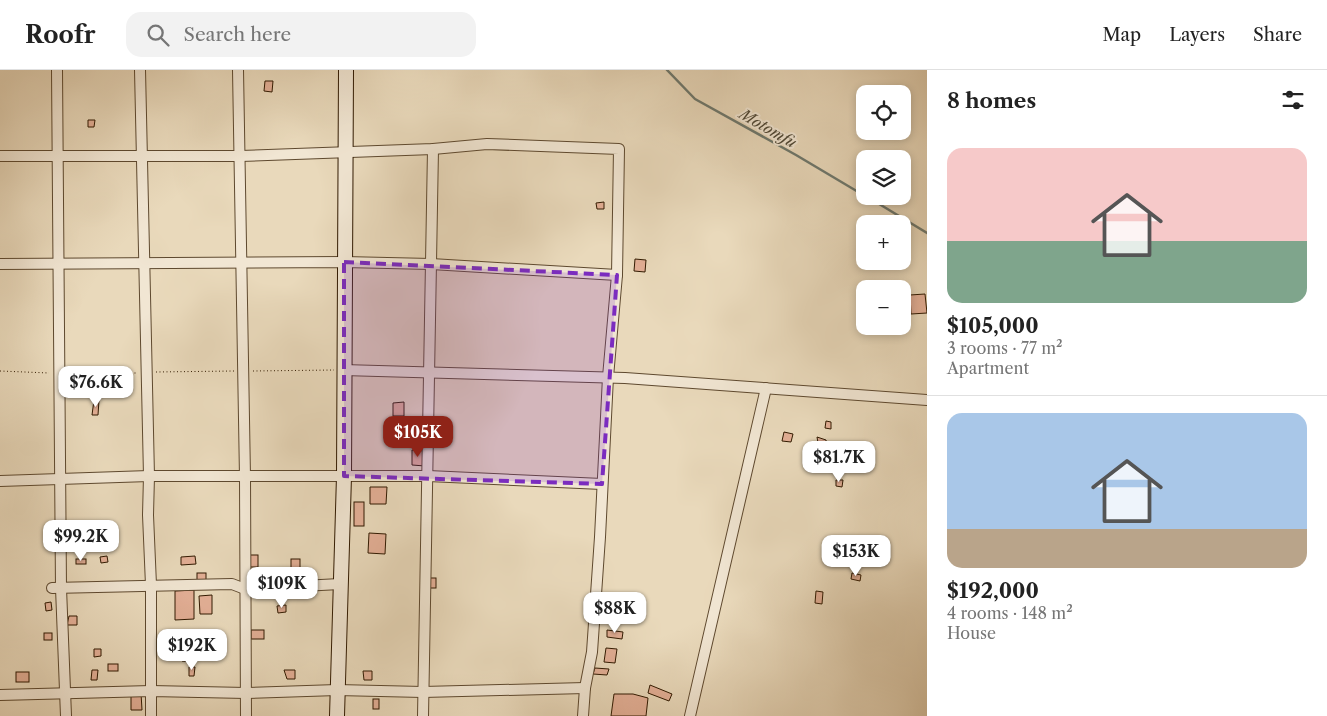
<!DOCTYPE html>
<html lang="en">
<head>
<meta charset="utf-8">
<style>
  :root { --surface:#fff; --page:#f2f2f2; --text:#222; --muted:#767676; --line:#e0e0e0; --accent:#8f2418 }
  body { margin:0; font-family:"Libre Caslon Text",serif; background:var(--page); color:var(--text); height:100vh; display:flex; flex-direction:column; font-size:19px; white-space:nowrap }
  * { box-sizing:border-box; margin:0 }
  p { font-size:16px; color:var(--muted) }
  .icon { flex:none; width:28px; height:28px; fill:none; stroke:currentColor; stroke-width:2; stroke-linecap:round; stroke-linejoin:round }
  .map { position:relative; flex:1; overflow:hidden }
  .panel { display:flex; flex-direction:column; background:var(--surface); width:400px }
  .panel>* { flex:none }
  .fabs { position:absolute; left:856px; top:15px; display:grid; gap:10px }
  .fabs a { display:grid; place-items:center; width:55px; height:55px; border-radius:10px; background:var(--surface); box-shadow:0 2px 8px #0003; font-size:25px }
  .price { position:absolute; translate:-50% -42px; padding:0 11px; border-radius:10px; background:#fff; color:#222; font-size:16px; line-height:32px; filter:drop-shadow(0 1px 2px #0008) }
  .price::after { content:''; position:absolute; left:50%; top:30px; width:15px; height:11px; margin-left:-8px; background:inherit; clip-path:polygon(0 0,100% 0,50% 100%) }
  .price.active { background:var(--accent); color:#fff }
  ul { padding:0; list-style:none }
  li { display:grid; align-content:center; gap:10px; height:265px; padding:0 20px }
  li+li { border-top:1px solid var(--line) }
  li span { display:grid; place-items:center; height:155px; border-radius:15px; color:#555 }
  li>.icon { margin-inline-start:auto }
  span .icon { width:90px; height:90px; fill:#fffc; stroke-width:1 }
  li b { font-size:21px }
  h2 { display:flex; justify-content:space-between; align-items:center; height:60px; padding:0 20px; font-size:21px }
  header { display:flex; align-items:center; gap:30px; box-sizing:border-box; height:70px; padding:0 25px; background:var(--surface); border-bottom:1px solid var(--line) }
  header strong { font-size:24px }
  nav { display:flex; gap:28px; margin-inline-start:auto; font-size:18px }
  .search { width:350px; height:45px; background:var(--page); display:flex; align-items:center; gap:12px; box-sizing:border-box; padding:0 18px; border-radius:15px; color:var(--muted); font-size:19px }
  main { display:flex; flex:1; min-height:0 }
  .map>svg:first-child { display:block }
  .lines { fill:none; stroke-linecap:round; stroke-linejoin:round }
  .stream { stroke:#6f796e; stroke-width:2.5 }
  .building { fill:#e3af96; stroke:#301900 }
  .street-casing { stroke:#5e492f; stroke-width:12 }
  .secondary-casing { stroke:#301900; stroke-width:16 }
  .path { stroke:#301900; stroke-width:1; stroke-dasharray:1 2.5; stroke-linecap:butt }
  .street { stroke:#f1e6d3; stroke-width:10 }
  .secondary { stroke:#f1e6d3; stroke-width:14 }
  .marked { fill:#7b2cbf; fill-opacity:0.2; stroke:#7b2cbf; stroke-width:4; stroke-dasharray:10 6; stroke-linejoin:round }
  .labels { text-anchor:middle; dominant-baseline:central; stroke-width:4; stroke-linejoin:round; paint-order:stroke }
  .water-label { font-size:15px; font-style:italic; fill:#504937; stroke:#f1e6d3 }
</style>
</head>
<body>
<header>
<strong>Roofr</strong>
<div class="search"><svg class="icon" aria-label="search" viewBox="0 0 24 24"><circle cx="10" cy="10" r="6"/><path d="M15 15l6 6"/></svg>Search here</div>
<nav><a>Map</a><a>Layers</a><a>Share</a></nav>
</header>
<main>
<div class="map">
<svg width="927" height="646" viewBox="0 0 927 646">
  <rect width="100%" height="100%" fill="#e9d9bb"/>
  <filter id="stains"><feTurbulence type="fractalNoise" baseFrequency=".004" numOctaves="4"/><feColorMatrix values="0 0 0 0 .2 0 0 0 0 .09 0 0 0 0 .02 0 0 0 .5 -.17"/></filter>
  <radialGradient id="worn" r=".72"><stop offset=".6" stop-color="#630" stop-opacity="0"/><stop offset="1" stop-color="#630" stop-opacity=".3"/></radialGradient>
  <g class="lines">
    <g class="stream">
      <polyline points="667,0 695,29 796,85 865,126"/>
      <polyline points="866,126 927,163"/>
    </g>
  </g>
  <g class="building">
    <polygon points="265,11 273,11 272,22 264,21"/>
    <polygon points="88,50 95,50 94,57 88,57"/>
    <polygon points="604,132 604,139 597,139 596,133"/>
    <polygon points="635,189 646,190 645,202 634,201"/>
    <polygon points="925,224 927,243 911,244 910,225"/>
    <polygon points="902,242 909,242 909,255 902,254"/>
    <polygon points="94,330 99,330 98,345 92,345"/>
    <polygon points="404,332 404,346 393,346 393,333"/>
    <polygon points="826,351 831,352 831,359 825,358"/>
    <polygon points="784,362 793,364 791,372 782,371"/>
    <polygon points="817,367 826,370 827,375 818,373"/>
    <polygon points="412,380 425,381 425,396 412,395"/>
    <polygon points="836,410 843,410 842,417 836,416"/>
    <polygon points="370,417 387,417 386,434 370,434"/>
    <rect x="354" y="432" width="10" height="24"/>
    <polygon points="369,463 386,464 385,484 368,483"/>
    <rect x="248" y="485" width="10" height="12"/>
    <polygon points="107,486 108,492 101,493 100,487"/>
    <polygon points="195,486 196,494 181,495 181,487"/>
    <rect x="76" y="489" width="10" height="5"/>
    <rect x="291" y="489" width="9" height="11"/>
    <rect x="197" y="503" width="9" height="7"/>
    <polygon points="852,503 861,505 860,511 851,509"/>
    <rect x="430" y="508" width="6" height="10"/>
    <polygon points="194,520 194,549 175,550 175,521"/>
    <polygon points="816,521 823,522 822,534 815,533"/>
    <polygon points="212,525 212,544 200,544 199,526"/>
    <polygon points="51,532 52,540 46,541 45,533"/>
    <polygon points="286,535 286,542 278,543 277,536"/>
    <polygon points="69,546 77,546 77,555 67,555"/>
    <rect x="251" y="560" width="13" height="9"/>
    <polygon points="607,560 623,562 622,569 607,567"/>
    <rect x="44" y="563" width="8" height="7"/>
    <polygon points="183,573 196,574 195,592 182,591"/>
    <polygon points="606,578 617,579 615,593 604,592"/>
    <polygon points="94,579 101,579 101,586 94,587"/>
    <rect x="108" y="594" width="10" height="7"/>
    <polygon points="189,597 195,597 194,606 189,606"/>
    <polygon points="595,598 609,599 607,605 593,604"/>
    <polygon points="92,600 98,600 97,610 91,610"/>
    <polygon points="284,600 295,600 295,609 287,609"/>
    <polygon points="363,601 372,601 372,610 364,610"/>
    <rect x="16" y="602" width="13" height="10"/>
    <polygon points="650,615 672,624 669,631 648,623"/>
    <polygon points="141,623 142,640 131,640 131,624"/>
    <polygon points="614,624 633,624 648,628 646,646 611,646"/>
    <rect x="373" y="629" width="6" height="10"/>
  </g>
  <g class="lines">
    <g class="street-casing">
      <g id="street">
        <polyline points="57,0 61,518 66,646"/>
        <polyline points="140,0 149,406 148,445 151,515 151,646"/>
        <polyline points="238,0 245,407 246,646"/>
        <polyline points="0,86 240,86 433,79 487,74 619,79 617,205 608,307 600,467 592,582 585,618 583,646"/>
        <polyline points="0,194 344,192 431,194 617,205"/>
        <polyline points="343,300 625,308 927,330"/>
        <polyline points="0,411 149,406 428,406 602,414"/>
        <polyline points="52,518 232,514 245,519 340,514"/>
        <polyline points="0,625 151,621 246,623 337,620 423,622 585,618"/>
        <polyline points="423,646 433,79"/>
        <polyline points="690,646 766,318"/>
      </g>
    </g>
    <g class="secondary-casing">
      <polyline id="secondary" points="337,646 344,406 346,0"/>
    </g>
    <g class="path">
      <polyline points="0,301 49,303"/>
      <polyline points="253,301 334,300"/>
      <polyline points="156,302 234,301"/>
      <polyline points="68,303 137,303"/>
    </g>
    <use href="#street" class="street"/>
    <use href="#secondary" class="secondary"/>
  </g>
  <path class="marked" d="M344,192l273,13 -15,209 -258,-8z"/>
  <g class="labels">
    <g class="water-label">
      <text transform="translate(768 58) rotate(30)">Motomfu</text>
    </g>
  </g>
  <rect width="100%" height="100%" filter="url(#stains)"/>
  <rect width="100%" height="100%" fill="url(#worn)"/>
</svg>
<div class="fabs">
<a><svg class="icon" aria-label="locate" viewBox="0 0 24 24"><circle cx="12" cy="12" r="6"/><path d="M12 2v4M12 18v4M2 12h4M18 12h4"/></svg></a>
<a><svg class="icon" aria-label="layers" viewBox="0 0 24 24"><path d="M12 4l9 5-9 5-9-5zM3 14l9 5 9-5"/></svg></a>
<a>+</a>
<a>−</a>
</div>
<b class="price" style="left:96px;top:338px">$76.6K</b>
<b class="price active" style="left:418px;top:388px">$105K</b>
<b class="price" style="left:839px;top:413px">$81.7K</b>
<b class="price" style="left:81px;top:492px">$99.2K</b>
<b class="price" style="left:856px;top:507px">$153K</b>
<b class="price" style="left:282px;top:539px">$109K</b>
<b class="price" style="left:615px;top:564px">$88K</b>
<b class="price" style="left:192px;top:601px">$192K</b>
</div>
<section class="panel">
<h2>8 homes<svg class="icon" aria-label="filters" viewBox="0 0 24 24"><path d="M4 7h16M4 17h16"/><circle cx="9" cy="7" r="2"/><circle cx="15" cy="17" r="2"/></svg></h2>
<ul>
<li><span style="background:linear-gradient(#f6c9c9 60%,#7fa58c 0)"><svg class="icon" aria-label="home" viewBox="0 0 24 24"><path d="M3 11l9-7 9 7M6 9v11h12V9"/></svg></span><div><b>$105,000</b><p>3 rooms · 77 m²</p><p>Apartment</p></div></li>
<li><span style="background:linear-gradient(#a9c7e8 75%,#b9a48a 0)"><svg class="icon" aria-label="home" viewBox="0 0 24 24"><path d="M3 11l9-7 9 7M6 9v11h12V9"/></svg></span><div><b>$192,000</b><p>4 rooms · 148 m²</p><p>House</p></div></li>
</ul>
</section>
</main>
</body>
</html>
